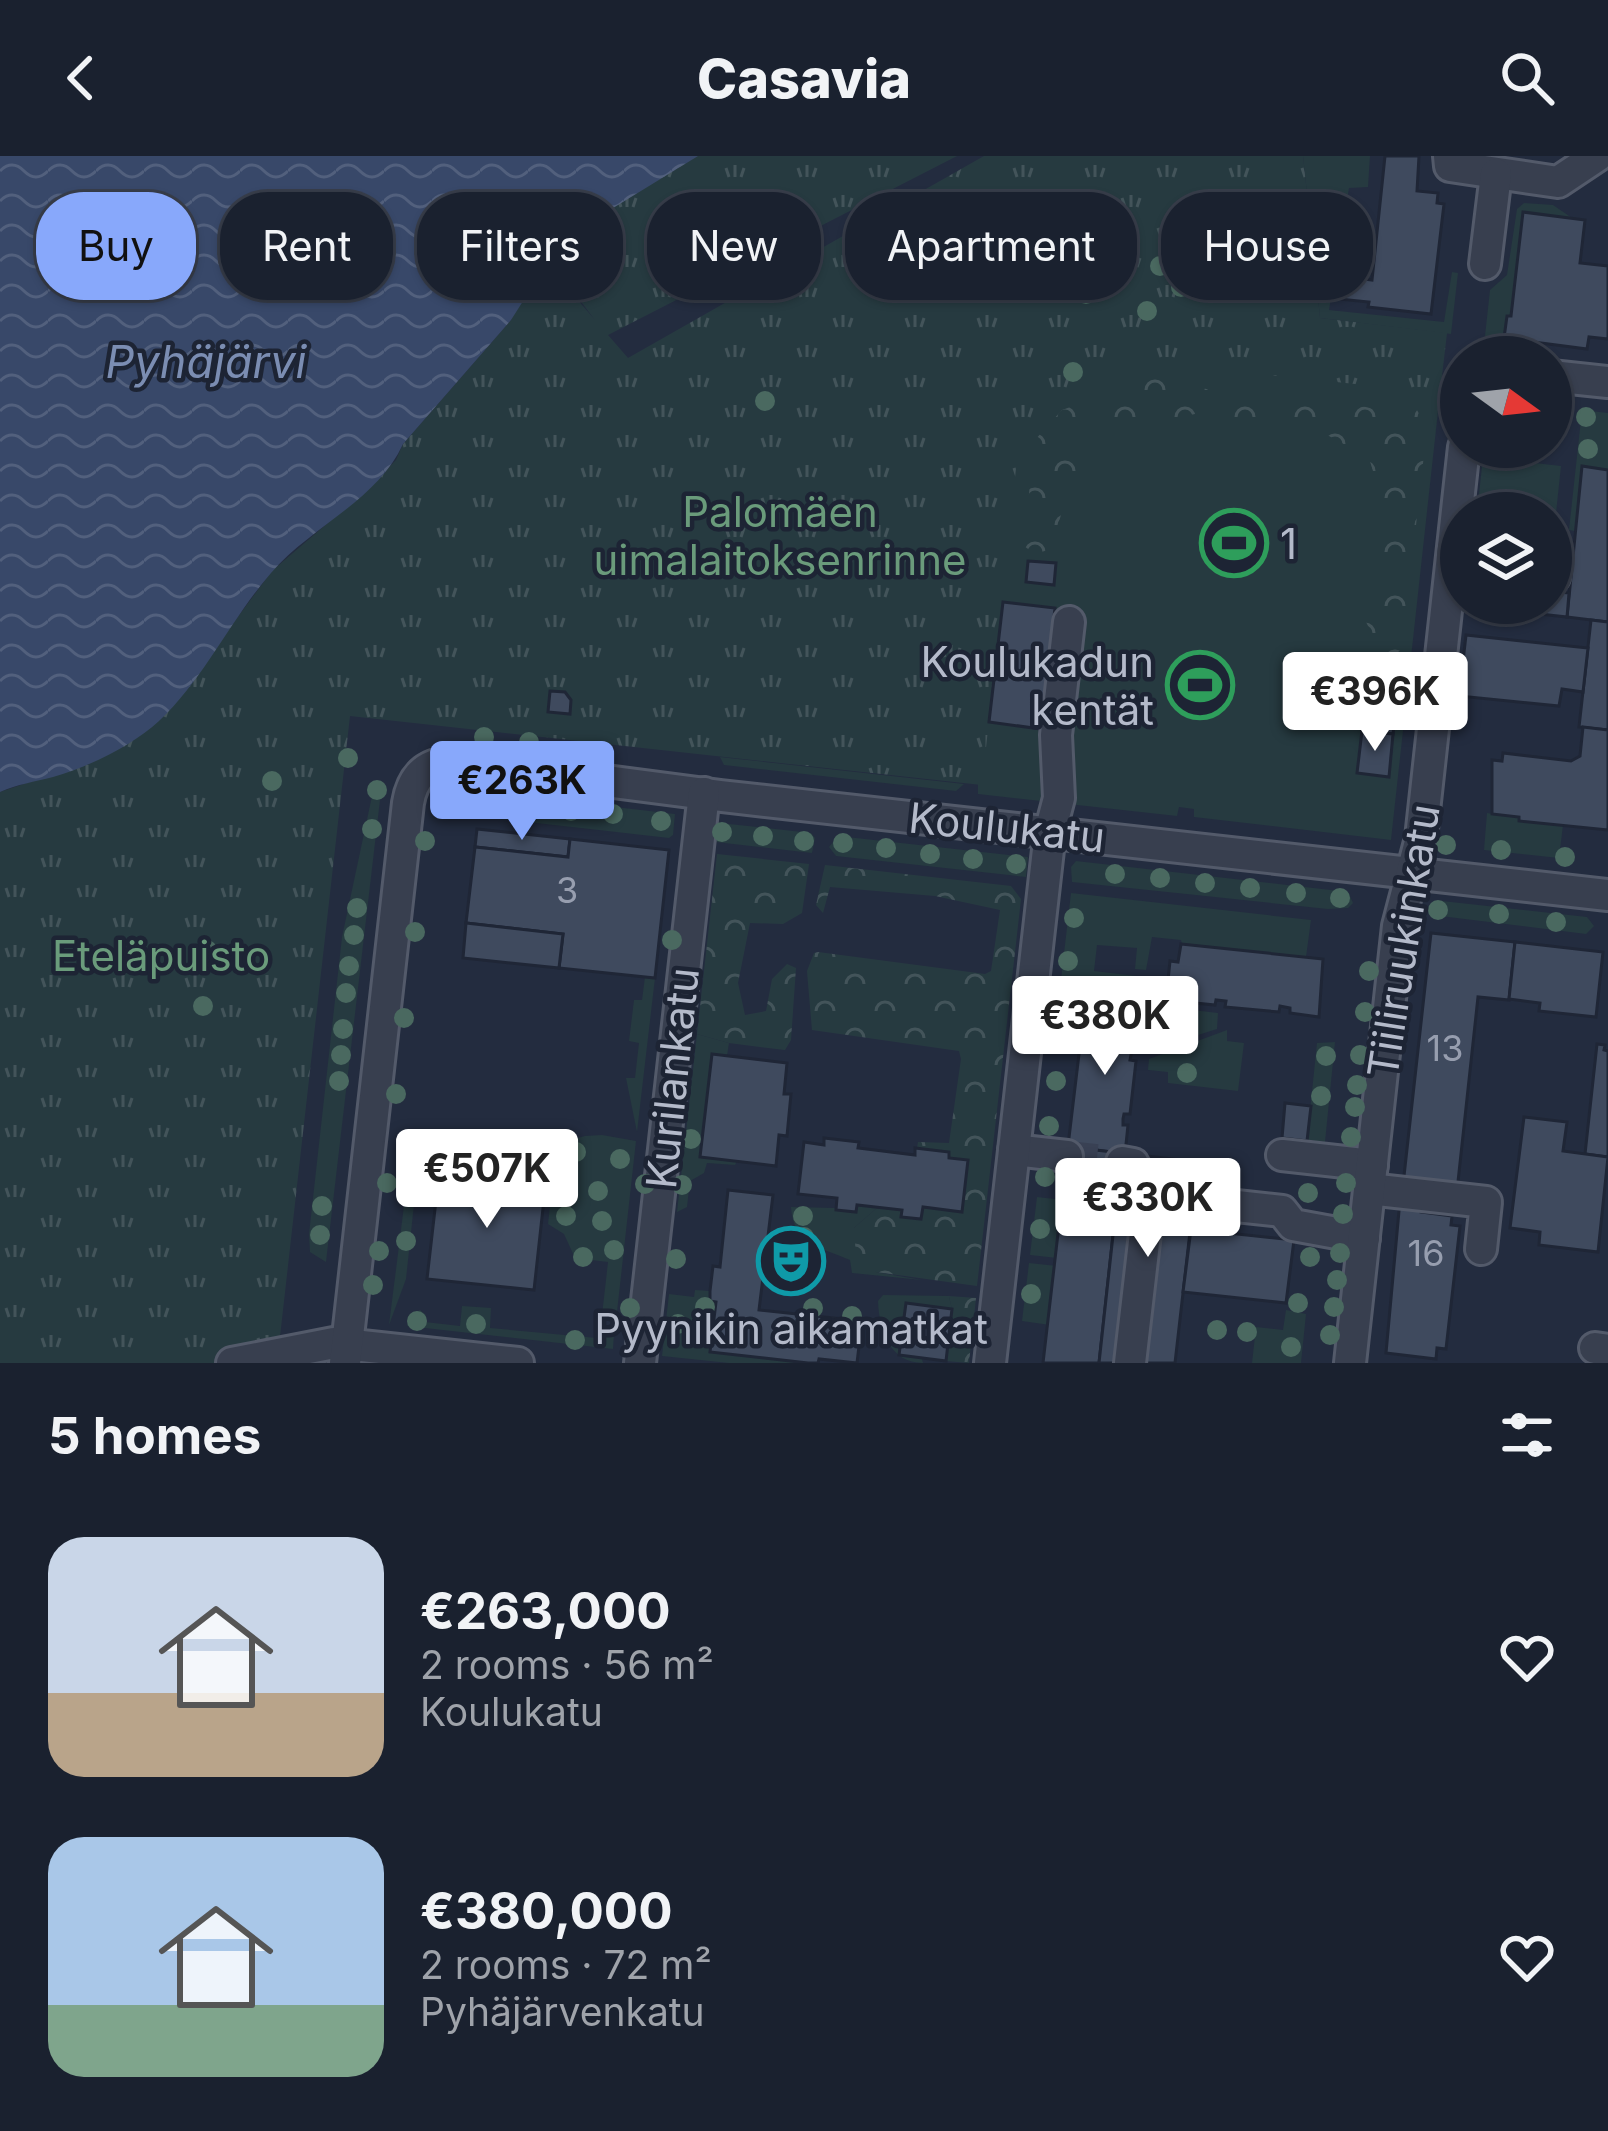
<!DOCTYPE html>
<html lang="en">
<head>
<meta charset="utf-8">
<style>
  :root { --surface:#1a212f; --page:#232937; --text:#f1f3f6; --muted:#9fa3aa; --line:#383e4b; --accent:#88a8fb }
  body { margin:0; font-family:Inter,sans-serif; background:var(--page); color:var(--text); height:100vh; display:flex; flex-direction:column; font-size:45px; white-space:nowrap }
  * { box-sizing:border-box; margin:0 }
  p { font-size:39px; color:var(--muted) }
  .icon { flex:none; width:66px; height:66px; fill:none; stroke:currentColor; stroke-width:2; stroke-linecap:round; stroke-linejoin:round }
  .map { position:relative; height:1207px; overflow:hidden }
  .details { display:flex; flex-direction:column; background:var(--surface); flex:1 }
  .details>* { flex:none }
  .banner { position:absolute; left:36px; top:36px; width:1536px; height:108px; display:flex; gap:24px }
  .needle { width:78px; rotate:105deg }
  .tools { position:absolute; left:1440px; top:180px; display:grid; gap:24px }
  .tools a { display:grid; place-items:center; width:132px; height:132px; border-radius:50%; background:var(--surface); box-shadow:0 3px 9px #0004,0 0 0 3px var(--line); font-size:60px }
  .price { position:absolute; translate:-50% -102px; padding:0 27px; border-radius:12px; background:#fff; color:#222; font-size:39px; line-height:78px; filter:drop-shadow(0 3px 6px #0008) }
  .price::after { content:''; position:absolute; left:50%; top:72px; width:36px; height:27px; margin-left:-18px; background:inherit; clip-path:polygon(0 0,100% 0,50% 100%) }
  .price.selected { background:var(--accent); color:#111 }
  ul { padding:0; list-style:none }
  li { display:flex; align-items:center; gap:36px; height:300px; padding:0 48px }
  li span { display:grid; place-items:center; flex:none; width:336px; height:240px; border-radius:36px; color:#555 }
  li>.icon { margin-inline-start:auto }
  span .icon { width:144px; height:144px; fill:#fffc; stroke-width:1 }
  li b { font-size:51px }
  h2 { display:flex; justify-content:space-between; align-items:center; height:144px; padding:0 48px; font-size:51px }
  .pill { padding:0 42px; border-radius:48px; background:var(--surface); box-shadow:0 3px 9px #0004,0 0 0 3px var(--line); font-size:42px; line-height:108px }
  .pill.selected { background:var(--accent); color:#111 }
  header { display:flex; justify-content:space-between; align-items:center; height:156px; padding:0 48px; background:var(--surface); font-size:54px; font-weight:800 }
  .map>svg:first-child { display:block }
  .grass { fill:#263a40 }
  .forest { fill:url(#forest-crowns) }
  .park { fill:url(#park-tufts) }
  .water { fill:url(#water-waves) }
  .building { fill:#3f4a5e; stroke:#1f2636; stroke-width:3 }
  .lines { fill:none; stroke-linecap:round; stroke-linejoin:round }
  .minor-tunnel { stroke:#394154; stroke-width:30; stroke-dasharray:30 15; stroke-linecap:butt }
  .minor-casing { stroke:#535a6a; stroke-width:36 }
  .minor { stroke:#383f4f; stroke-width:30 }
  .tree { fill:#4a6960 }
  .labels { text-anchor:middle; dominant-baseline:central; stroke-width:9; stroke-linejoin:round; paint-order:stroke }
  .number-label { font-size:36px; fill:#979eaf }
  .park-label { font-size:42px; fill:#6a9b7b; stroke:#1d2434 }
  .poi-label { font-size:42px; fill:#b4baca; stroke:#1d2434; text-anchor:start }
  .street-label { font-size:42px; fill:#b4baca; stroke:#1d2434 }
  .water-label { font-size:45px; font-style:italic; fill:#7b8db2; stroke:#1d2434 }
</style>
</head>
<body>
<header><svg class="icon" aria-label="back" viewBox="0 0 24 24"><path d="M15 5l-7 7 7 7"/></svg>Casavia<svg class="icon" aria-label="search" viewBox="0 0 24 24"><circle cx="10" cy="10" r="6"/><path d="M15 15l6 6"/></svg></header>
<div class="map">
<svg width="1608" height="1207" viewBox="0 0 1608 1207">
  <defs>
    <pattern id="forest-crowns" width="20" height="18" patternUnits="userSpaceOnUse" patternTransform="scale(3)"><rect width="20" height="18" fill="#263a40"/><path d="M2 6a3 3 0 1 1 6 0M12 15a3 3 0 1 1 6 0" fill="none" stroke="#43545a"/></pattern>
    <pattern id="park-tufts" width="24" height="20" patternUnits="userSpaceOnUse" patternTransform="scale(3)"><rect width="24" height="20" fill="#263a40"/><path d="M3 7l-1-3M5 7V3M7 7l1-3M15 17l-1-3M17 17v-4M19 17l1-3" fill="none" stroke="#43545a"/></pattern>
    <pattern id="water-waves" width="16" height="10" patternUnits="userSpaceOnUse" patternTransform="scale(3)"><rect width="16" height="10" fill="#384869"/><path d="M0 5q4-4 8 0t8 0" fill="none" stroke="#52607d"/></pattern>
  </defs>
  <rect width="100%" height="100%" fill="#232c3f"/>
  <g class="grass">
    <polygon points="1303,0 1370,0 1368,31 1349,32 1329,154 1444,166 1452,116 1458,117 1451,178 1320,162"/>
    <polygon points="1524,47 1553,49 1572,62 1523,57 1511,160 1507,160 1504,182 1485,180 1490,134 1507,119 1517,53"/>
    <polygon points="1198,186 1442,219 1391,684 1194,661 1194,653 1179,651 1177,660 978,638 978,612 1019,272 1134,205"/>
    <polygon points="1582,254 1608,257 1608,314 1582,311 1575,375 1569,374"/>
    <polygon points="1483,301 1561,310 1551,405 1551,357 1477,357"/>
    <polygon points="720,601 964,628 956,635 724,609"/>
    <polygon points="379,626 382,627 326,1106 310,1096 309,1078 342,781 372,640"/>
    <polygon points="461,633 675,658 673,679 669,682 467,659 455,653 451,646 454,638"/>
    <polygon points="1487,657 1563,669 1559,702 1484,694"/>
    <polygon points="720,667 811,677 815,682 812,697 707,685 712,669"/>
    <polygon points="838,680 1028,701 1026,721 836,700 829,691"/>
    <polygon points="1076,705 1348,736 1353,747 1348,752 1328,753 1072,726 1071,711"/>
    <polygon points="1071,737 1311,764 1306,801 1182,788 1181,784 1152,781 1146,814 1135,813 1137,792 1097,789 1094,815 1145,821 1143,841 1060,832"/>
    <polygon points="1442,745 1587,761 1594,770 1586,778 1432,759 1433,746"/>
    <polygon points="645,821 655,822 637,976 626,922 635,922 639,887 629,885 634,844 642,844"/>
    <polygon points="1059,840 1142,849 1142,853 1085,848 1081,895 1053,892"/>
    <polygon points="1150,849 1218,857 1217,873 1144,896"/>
    <polygon points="1227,874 1227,885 1244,887 1238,935 1168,927 1168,916 1148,914 1149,903"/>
    <polygon points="697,878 729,887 727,900 711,899 700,1001 737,1005 735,1009 707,1007 704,1017 690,1025 687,1051 677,1056"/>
    <polygon points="1335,886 1325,986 1307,984 1317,887"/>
    <polygon points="602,979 636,985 616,1165 602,1159 608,1106 575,1102 564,1078 548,1068 552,1032 545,1031 545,1025 527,1023 528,1010 511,1000 585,980"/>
    <polygon points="410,1002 415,1002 418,1011 406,1123 389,1169"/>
    <polygon points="1037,1041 1064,1044 1057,1102 1030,1099"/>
    <path d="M857,1049l20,3 -23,20 22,44 46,8 -70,-7 -2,-13c-30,-13 -57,-16 -59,-53l43,1 21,4z"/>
    <polygon points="1029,1107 1057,1110 1050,1169 1022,1165"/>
    <polygon points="695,1134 710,1135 710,1145 716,1146 710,1196 808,1207 729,1207 662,1200 669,1138 694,1141"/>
    <path d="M883,1139l66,1 3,13 -45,-6 16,60c-33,0 -44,-33 -45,-62z"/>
    <polygon points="462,1150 491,1152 490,1172 597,1182 614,1177 613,1193 407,1170 414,1157 420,1154 426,1159 425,1166 460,1170"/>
    <polygon points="1286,1154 1306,1158 1301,1207 1252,1207 1256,1171 1283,1174"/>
  </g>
  <g class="forest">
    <polygon points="1146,212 1167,223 1218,236 1309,237 1382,255 1413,247 1427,272 1402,493 1386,505 1366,466 1384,388 1378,332 1369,302 1329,280 1264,271 1214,254 1152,267 1079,266 1074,283 1084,311 1063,352 1051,393 1035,398 1024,390 1034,285 1062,254 1090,244"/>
    <polygon points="717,698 809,708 802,757 783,768 750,767 738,827 745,859 766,855 772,823 787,808 796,812 791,884 785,894 729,887 697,878"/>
    <polygon points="825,709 1011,730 1021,743 977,1130 876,1116 856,1101 854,1072 877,1052 902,1054 902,1061 921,1063 923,1051 962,1055 968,1005 949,1002 949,996 917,992 918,986 949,987 961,903 959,895 812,874 807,815 814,797 818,796 985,818 991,815 1000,754 935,740 830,731 823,757 816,749"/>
    <polygon points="949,1140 976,1142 969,1207 946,1205 952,1153"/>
  </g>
  <polygon class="park" points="682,0 957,0 608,179 628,202 984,0 1303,0 1320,162 1447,177 1440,237 1136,205 1020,275 982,629 350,560 277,1207 0,1207 0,636 75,611 220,485 272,415 371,330 396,304 403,288 511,164 538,98 595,164 528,76"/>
  <path class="water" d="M0,0h698l-160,98 -6,33 -21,33 -108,124c-26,57 -93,83 -132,129 -40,46 -67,106 -112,148 -27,25 -71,46 -106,56 -19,5 -35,7 -53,15z"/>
  <g class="building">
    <polygon points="1385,0 1419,0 1417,35 1438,37 1437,47 1444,48 1431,158 1368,151 1369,146 1339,143 1342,120 1372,124"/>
    <polygon points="1523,56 1585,64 1580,107 1608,110 1608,183 1589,181 1587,193 1504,182 1507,160 1511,160"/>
    <polygon points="1582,310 1608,314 1608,466 1567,461"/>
    <polygon points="1028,405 1056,407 1054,429 1026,426"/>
    <polygon points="1551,435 1569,437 1567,461 1466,450 1551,447"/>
    <polygon points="1003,446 1055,452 1041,573 989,566"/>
    <polygon points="1591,464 1608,466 1608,574 1579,571"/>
    <polygon points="1466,479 1588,492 1583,536 1562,533 1559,550 1459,540"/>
    <polygon points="1367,524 1399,528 1393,578 1362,575"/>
    <polygon points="550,535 565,536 571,544 570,558 548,556"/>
    <polygon points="1583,571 1608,574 1608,674 1519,665 1519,661 1492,658 1492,604 1502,605 1503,597 1571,605 1580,600"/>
    <polygon points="1362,575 1393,578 1389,621 1357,617"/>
    <polygon points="477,673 570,683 568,701 475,691"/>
    <polygon points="570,683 669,694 655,822 559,812 563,778 466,767 475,691 568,701"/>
    <polygon points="466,767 563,778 559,812 463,802"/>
    <polygon points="1431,777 1515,786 1509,844 1478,841 1457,1035 1403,1029"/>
    <polygon points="1515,786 1603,796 1596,861 1539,855 1540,847 1509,843"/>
    <polygon points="1181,788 1323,803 1319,861 1290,857 1290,852 1280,850 1279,856 1225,851 1226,845 1216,844 1215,849 1166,844 1170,805 1178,806"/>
    <polygon points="1085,848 1142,853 1137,894 1132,894 1130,904 1136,905 1130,958 1124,958 1123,963 1123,969 1128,969 1125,998 1068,990"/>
    <polygon points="1597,888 1605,889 1604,894 1608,895 1608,1001 1585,998"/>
    <polygon points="712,898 787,907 784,938 791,938 787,980 779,979 776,1010 700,1001"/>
    <polygon points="1285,947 1311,950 1307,985 1282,982"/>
    <polygon points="1524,961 1567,966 1563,995 1608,1001 1598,1096 1539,1089 1540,1076 1510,1072"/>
    <polygon points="824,982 859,986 858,992 915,999 915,992 949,996 949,1002 968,1004 962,1056 923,1051 921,1063 901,1061 902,1054 857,1049 856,1056 836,1054 837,1042 798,1038 804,986 824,989"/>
    <polygon points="1068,991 1122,997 1099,1207 1043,1207"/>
    <polygon points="1122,997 1198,1006 1175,1207 1099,1207"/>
    <polygon points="439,1018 546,1025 534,1134 427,1123"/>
    <polygon points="728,1034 773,1039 759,1154 862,1165 857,1207 819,1203 818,1207 808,1207 710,1196 716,1146 710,1145 710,1135 713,1110 720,1111"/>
    <polygon points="1400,1044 1422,1046 1421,1056 1452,1060 1451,1069 1460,1070 1446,1193 1437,1192 1436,1203 1386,1197"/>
    <polygon points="1191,1073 1294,1084 1286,1147 1183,1136"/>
    <polygon points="906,1147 952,1153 946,1205 899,1199"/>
  </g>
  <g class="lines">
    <polyline class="minor-tunnel" points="1067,1000 1122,1006"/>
    <g class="minor-casing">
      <g id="minor">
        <polyline points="1449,0 1450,10 1558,26 1597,0"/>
        <polyline points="1485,108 1496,18"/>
        <polyline points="1551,220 1608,226"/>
        <polyline points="1551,421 1554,421"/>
        <polyline points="1014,994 1067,1000"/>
        <polyline points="1282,999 1372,1009"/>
        <polyline points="1122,1006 1133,1008 1149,1043 1130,1207"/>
        <polyline points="1369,1033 1486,1046 1481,1093"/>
        <polyline points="1227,1049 1282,1055 1293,1069 1364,1082"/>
        <polyline points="1595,1192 1608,1194"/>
        <polyline points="232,1207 334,1187 518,1207"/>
        <path d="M345,1207l63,-560c5,-30 22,-42 52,-41l261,34 887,99"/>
        <polyline points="640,1207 704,637"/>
        <polyline points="990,1207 1050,676 1059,642 1056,579 1069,466"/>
        <polyline points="1350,1207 1398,770 1421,682 1464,291"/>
      </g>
    </g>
    <use href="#minor" class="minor"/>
  </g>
  <g class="tree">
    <circle cx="1124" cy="65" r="10"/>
    <circle cx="1160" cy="110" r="10"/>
    <circle cx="1181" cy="131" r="10"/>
    <circle cx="1086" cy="138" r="10"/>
    <circle cx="1147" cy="155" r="10"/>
    <circle cx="1073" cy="216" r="10"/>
    <circle cx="765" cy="245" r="10"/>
    <circle cx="1586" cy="261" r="10"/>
    <circle cx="1588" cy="293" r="10"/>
    <circle cx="484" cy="581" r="10"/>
    <circle cx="529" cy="586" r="10"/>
    <circle cx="348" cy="602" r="10"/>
    <circle cx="272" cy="625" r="10"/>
    <circle cx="377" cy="634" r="10"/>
    <circle cx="472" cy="646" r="10"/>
    <circle cx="519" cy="648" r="10"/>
    <circle cx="571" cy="655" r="10"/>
    <circle cx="613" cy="658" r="10"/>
    <circle cx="661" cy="665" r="10"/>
    <circle cx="372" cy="673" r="10"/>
    <circle cx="722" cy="676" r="10"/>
    <circle cx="763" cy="680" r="10"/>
    <circle cx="425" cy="685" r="10"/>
    <circle cx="804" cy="685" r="10"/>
    <circle cx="843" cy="687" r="10"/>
    <circle cx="1446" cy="689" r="10"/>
    <circle cx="886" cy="692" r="10"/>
    <circle cx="1501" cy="694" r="10"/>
    <circle cx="930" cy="698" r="10"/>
    <circle cx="1565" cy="701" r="10"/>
    <circle cx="973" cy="703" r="10"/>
    <circle cx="1016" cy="708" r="10"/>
    <circle cx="1115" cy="718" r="10"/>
    <circle cx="1160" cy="722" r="10"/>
    <circle cx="1205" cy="727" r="10"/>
    <circle cx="1250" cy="732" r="10"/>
    <circle cx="1296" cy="737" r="10"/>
    <circle cx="1340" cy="742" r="10"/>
    <circle cx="357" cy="752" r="10"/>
    <circle cx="1438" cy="754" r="10"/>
    <circle cx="1499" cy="758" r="10"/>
    <circle cx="1074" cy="762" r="10"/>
    <circle cx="1556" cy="766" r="10"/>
    <circle cx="415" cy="776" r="10"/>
    <circle cx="354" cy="779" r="10"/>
    <circle cx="672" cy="784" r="10"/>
    <circle cx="207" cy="794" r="10"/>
    <circle cx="1068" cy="805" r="10"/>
    <circle cx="349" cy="810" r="10"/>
    <circle cx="1369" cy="815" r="10"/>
    <circle cx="346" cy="837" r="10"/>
    <circle cx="203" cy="850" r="10"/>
    <circle cx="1064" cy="850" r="10"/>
    <circle cx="1365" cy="856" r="10"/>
    <circle cx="404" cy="862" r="10"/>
    <circle cx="1181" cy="871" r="10"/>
    <circle cx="343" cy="873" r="10"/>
    <circle cx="1059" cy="884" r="10"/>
    <circle cx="341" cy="899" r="10"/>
    <circle cx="1360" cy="899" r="10"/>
    <circle cx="1326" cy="900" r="10"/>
    <circle cx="1187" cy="917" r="10"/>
    <circle cx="339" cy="925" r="10"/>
    <circle cx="1056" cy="925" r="10"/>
    <circle cx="1357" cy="929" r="10"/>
    <circle cx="396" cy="938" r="10"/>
    <circle cx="1321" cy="940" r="10"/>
    <circle cx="1355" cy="951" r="10"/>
    <circle cx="1049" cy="970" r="10"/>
    <circle cx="1351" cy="981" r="10"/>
    <circle cx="691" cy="983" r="10"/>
    <circle cx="576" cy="996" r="10"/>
    <circle cx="620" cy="1003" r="10"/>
    <circle cx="535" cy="1014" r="10"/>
    <circle cx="1045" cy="1021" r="10"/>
    <circle cx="387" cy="1027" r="10"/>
    <circle cx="1346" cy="1027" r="10"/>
    <circle cx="645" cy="1028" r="10"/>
    <circle cx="682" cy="1029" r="10"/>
    <circle cx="598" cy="1035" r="10"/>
    <circle cx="1308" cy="1037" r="10"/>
    <circle cx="322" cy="1050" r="10"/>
    <circle cx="1343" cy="1058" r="10"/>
    <circle cx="566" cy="1060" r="10"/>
    <circle cx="803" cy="1060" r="10"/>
    <circle cx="602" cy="1065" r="10"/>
    <circle cx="1040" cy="1073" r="10"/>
    <circle cx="320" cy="1079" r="10"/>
    <circle cx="804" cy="1081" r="10"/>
    <circle cx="406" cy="1085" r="10"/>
    <circle cx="614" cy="1094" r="10"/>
    <circle cx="379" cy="1095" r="10"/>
    <circle cx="1340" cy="1097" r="10"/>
    <circle cx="583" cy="1101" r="10"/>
    <circle cx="1310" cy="1101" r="10"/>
    <circle cx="676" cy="1103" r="10"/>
    <circle cx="1337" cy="1124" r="10"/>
    <circle cx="373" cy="1129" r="10"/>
    <circle cx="1031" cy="1138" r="10"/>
    <circle cx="1298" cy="1147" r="10"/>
    <circle cx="705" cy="1151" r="10"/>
    <circle cx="1334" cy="1151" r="10"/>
    <circle cx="630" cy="1152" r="10"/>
    <circle cx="813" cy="1152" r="10"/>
    <circle cx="852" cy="1160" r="10"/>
    <circle cx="417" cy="1165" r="10"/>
    <circle cx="476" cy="1168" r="10"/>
    <circle cx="678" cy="1168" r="10"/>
    <circle cx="1217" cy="1174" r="10"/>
    <circle cx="1247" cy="1176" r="10"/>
    <circle cx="1330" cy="1179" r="10"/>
    <circle cx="575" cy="1184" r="10"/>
    <circle cx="1291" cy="1191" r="10"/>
  </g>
  <defs>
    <g id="stadium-ring" transform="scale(3.45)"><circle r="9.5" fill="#1d2434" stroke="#2e9e5b" stroke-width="1.5"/><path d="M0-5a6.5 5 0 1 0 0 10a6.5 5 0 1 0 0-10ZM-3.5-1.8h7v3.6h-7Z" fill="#2e9e5b"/></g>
    <g id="theatre-ring" transform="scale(3.45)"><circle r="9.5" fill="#1d2434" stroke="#0f9aa8" stroke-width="1.5"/><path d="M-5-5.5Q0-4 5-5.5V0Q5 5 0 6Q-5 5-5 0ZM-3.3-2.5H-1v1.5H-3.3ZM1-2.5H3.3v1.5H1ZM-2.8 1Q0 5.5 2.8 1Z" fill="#0f9aa8"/></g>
  </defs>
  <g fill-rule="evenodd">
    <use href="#stadium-ring" x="1234" y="387"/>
    <use href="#stadium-ring" x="1200" y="529"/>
    <use href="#theatre-ring" x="791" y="1105"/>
  </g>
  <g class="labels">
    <g class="number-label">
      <text x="567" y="734">3</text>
      <text x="1445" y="892">13</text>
      <text x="1426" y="1097">16</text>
    </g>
    <g class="park-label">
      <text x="780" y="355">Palomäen<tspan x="780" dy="48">uimalaitoksenrinne</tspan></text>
      <text x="161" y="799">Eteläpuisto</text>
    </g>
    <g class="poi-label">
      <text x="1280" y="387">1</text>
      <text x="1154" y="505" text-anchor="end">Koulukadun<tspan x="1154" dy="48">kentät</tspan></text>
      <text x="791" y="1172" text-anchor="middle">Pyynikin aikamatkat</text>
    </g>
    <g class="street-label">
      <text transform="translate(1007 671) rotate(6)">Koulukatu</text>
      <text transform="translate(1403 785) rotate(-81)">Tiiliruukinkatu</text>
      <text transform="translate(672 922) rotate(-84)">Kurilankatu</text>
    </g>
    <g class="water-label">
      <text x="206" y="205">Pyhäjärvi</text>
    </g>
  </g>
</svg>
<div class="tools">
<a><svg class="needle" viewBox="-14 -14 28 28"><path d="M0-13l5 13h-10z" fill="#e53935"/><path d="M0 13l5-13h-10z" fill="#9fa3aa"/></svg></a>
<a><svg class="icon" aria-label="layers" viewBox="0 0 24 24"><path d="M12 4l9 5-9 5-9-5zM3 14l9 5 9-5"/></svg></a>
</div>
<b class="price" style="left:1375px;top:598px">€396K</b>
<b class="price selected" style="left:522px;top:687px">€263K</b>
<b class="price" style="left:1105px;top:922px">€380K</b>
<b class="price" style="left:487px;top:1075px">€507K</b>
<b class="price" style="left:1148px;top:1104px">€330K</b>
<div class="banner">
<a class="pill selected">Buy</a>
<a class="pill">Rent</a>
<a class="pill">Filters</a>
<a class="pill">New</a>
<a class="pill">Apartment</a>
<a class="pill">House</a>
</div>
</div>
<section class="details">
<h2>5 homes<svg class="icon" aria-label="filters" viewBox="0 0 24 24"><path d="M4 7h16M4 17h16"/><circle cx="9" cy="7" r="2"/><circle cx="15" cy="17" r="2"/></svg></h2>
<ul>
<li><span style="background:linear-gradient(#c9d6e8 65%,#b9a48a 0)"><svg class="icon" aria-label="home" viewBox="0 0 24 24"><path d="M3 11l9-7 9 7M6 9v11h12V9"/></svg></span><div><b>€263,000</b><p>2 rooms · 56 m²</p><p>Koulukatu</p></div><svg class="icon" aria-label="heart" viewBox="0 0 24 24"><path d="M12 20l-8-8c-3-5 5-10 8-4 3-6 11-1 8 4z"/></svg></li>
<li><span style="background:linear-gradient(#a9c7e8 70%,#7fa58c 0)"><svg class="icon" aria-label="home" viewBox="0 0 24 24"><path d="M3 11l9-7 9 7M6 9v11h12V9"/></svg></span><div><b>€380,000</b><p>2 rooms · 72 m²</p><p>Pyhäjärvenkatu</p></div><svg class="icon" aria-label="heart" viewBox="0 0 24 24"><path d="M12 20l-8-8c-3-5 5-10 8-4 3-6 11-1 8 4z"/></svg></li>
</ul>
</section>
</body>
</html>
